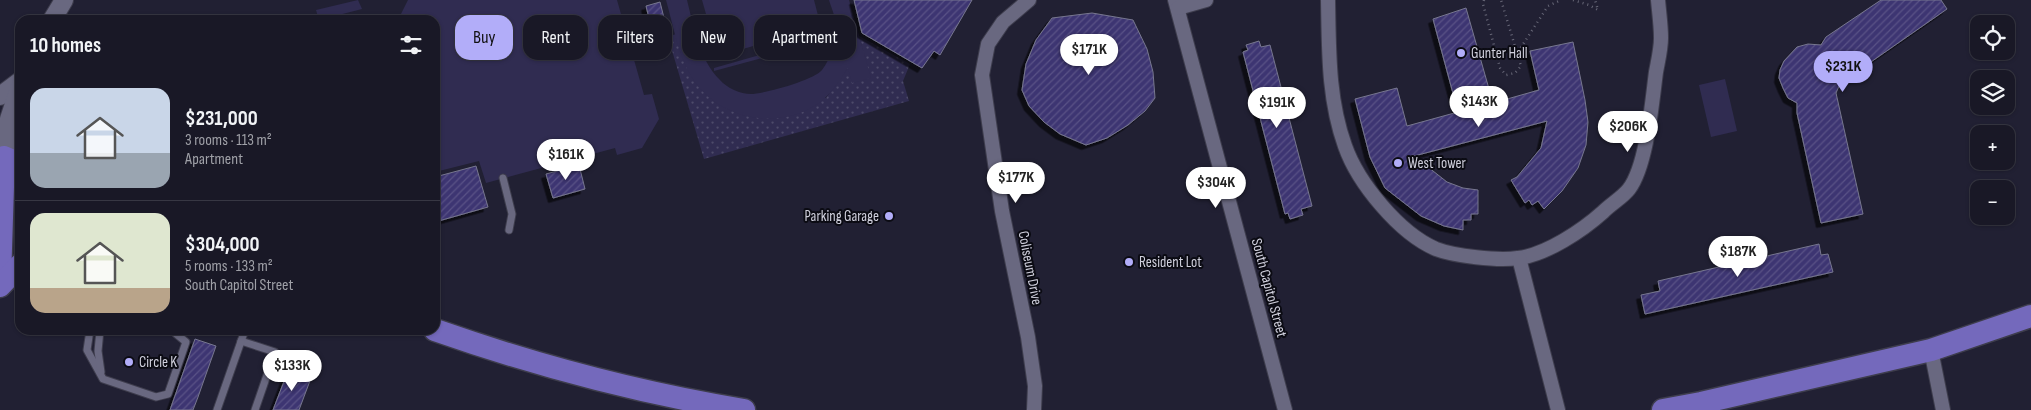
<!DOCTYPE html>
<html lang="en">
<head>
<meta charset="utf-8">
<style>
  :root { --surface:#191826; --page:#22212e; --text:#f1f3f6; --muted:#9fa0a7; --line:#373743; --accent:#b2adf9 }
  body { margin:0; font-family:"Sofia Sans Condensed",sans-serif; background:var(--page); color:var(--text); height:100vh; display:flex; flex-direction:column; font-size:19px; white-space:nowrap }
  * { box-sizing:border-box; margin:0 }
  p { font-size:16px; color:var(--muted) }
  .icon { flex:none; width:28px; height:28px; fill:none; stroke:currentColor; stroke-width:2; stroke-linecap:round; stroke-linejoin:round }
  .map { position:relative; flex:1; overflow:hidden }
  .panel { position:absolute; left:15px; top:15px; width:425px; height:320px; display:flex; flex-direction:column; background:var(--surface); border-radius:15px; box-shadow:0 1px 4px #0004,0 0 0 1px var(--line) }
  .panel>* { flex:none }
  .top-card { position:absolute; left:455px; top:15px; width:475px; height:45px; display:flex; gap:10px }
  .buttons { position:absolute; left:1970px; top:15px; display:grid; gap:10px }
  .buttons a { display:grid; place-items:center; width:45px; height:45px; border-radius:10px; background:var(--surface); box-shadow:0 1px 4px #0004,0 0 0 1px var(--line); font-size:25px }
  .price { position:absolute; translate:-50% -42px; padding:0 11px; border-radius:18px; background:#fff; color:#222; font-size:16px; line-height:32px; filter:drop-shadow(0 1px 2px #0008) }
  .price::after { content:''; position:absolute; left:50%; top:30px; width:15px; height:11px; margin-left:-8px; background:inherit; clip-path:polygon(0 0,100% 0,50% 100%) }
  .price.active { background:var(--accent); color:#111 }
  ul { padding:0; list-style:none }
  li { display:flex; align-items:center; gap:15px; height:125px; padding:0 15px }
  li+li { border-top:1px solid var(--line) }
  li span { display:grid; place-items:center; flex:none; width:140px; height:100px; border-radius:15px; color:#555 }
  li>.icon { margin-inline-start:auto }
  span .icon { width:60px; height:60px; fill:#fffc; stroke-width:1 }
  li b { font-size:21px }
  h2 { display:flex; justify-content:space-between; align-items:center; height:60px; padding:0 15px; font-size:21px }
  .chip { padding:0 18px; border-radius:15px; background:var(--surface); box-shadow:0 1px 4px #0004,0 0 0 1px var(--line); font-size:18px; line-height:45px }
  .chip.active { background:var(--accent); color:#111 }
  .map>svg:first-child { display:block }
  .green { fill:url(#green-dots) }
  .pitch { fill:#302c51 }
  .building { fill:url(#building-hatch); stroke:#77778f; filter:url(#shadow) }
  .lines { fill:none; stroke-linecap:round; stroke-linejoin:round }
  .service-casing { stroke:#3e3d4d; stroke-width:9 }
  .minor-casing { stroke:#3e3d4d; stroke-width:16 }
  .tertiary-casing { stroke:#3e3d4d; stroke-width:20 }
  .primary-casing { stroke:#3e3d4d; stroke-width:25 }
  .path { stroke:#676777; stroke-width:2.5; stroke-dasharray:1 4; stroke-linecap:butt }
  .service { stroke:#696880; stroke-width:7 }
  .minor { stroke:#696880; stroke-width:14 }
  .tertiary { stroke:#696880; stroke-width:18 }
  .primary { stroke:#7469bc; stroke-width:22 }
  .poi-dot { fill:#b2adf9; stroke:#0b0b13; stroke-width:2 }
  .labels { text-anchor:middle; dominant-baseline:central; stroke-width:4; stroke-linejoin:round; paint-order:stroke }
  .poi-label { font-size:15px; fill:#d0d0dd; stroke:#0b0b13; text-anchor:start }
  .street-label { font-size:15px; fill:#d0d0dd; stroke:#0b0b13 }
</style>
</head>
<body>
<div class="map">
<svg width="2031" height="410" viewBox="0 0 2031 410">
  <defs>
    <pattern id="green-dots" width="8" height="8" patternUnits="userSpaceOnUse" patternTransform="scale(1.25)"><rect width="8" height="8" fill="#302c51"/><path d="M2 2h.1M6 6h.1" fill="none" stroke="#4d4a6a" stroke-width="1.8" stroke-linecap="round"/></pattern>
    <pattern id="building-hatch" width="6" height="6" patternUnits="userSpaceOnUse" patternTransform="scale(1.25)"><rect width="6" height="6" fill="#3e3672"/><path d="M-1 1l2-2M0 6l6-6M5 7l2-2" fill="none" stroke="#595286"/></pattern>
    <filter id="shadow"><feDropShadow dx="-4.5" dy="4.5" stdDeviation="0" flood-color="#0009"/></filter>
  </defs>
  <rect width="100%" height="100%" fill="#212033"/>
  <polygon class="green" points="676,34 681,53 704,92 826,98 848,67 870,78 859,36 910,64 903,81 909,101 704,159 671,47 673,35"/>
  <g class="pitch">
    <polygon points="358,0 362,9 319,20 316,10"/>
    <polygon points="408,0 617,0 644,95 652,94 659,119 642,148 617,155 615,148 486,183 479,161 435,172 435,20 398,20"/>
    <path d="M666,0h21c7,28 12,59 33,80 7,8 20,14 31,14 13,0 63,-14 71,-24 10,-12 14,-33 13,-48 0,-7 -4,-15 -6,-22h20l22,78 -19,5 -4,-15c-7,10 -14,22 -23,30 -39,35 -107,24 -134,-22 -13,-22 -18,-51 -25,-76z"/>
    <polygon points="702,0 814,0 821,27 718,56"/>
    <polygon points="821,33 823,37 831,35 832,39 824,41 825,46 807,51 806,46 714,71 714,68 805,42 804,37"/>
    <polygon points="1725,79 1737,131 1711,137 1699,85"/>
  </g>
  <g class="building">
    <polygon points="854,0 972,0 940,55 934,51 922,68 862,33"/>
    <polygon points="1881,0 1941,0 1947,9 1855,73 1848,66 1836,93 1863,214 1821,223 1797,113 1797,103 1788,98 1783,88 1779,78 1780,70 1784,61 1797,47 1808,44 1821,45 1826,37"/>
    <polygon points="660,2 668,34 654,38 646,6"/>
    <polygon points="1466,8 1493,103 1539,90 1530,51 1573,42 1585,100 1588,122 1586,145 1578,168 1562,191 1544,209 1538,201 1532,205 1529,200 1525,203 1511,180 1517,177 1541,148 1547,121 1414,156 1447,182 1463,188 1478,190 1478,214 1471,214 1471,220 1463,220 1463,230 1444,226 1421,216 1385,188 1370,157 1355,99 1397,88 1407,126 1458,112 1433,19"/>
    <polygon points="1092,13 1133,20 1147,49 1153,72 1155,98 1145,111 1128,125 1107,138 1086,145 1060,134 1044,122 1029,106 1022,90 1026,64 1036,40 1052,18"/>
    <polygon points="1259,41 1261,47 1270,45 1312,206 1301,209 1303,215 1290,219 1288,213 1285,214 1243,52 1248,50 1246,45"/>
    <polygon points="579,165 585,189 553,198 546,174"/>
    <polygon points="476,166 488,207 435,222 435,177"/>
    <polygon points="1819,244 1821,255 1828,254 1833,272 1645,314 1641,295 1660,291 1658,281"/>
    <polygon points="195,339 216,346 198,397 193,410 170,410"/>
    <polygon points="288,371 311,378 299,410 273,410"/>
  </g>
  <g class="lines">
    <g class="service-casing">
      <g id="service">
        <polyline points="503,178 512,214 509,230"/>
        <polyline points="90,330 87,350 103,379 156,397 168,394 186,342 175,333"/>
        <polyline points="100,330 98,351 101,372"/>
        <polyline points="241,341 275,352 255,410"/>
        <polyline points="217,410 245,330"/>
      </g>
    </g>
    <g class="minor-casing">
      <g id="minor">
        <polyline points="1029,0 1003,22 988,44 982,75 1002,211 1028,337 1035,386 1034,410"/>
        <polyline points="1175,0 1285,410"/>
        <path d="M1328,0c1,50 0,99 17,146 13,37 54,87 91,103 18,7 62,12 82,9 28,-3 65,-28 85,-46 8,-8 20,-15 26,-23 18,-24 23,-87 27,-117 2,-11 5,-23 5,-34 0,-13 -2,-26 -3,-38"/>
        <polyline points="1178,8 1206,0"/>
        <polyline points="1519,258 1558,410"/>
        <polyline points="1931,350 1943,410"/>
      </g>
    </g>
    <g class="tertiary-casing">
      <g id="tertiary">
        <polyline points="52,20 64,0"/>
        <polyline points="0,96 20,81"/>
        <polyline points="0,156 4,157 9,119 20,86"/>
      </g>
    </g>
    <g class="primary-casing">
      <g id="primary">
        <polyline points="0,279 4,157 20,164"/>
        <polyline points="0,286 20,265"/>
        <path d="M435,330c100,35 205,63 309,80"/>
        <polyline points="1663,410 1701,403 1931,350 2031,316"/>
      </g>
    </g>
    <g class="path">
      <polyline points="1484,0 1483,4 1500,68 1506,75 1515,73 1521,66 1501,0"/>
      <polyline points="1573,0 1589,5 1598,10 1595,0"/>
      <polyline points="1518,52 1548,6 1561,0"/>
    </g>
    <use href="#service" class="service"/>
    <use href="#minor" class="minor"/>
    <use href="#tertiary" class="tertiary"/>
    <use href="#primary" class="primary"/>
  </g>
  <g class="poi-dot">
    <circle cx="1461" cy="53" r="5"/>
    <circle cx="1398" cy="163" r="5"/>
    <circle cx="889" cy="216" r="5"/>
    <circle cx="1129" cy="262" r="5"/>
    <circle cx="129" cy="362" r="5"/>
  </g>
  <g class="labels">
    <g class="poi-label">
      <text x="1471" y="53">Gunter Hall</text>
      <text x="1408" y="163">West Tower</text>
      <text x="879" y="216" text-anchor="end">Parking Garage</text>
      <text x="1139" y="262">Resident Lot</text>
      <text x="139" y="362">Circle K</text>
    </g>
    <g class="street-label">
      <text transform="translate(1030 268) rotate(79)">Coliseum Drive</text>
      <text transform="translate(1269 288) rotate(75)">South Capitol Street</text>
    </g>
  </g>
</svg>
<div class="buttons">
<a><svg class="icon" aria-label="locate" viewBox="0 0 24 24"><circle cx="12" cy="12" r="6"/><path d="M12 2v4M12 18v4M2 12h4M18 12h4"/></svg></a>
<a><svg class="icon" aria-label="layers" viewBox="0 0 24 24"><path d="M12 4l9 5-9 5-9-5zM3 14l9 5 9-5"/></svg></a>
<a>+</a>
<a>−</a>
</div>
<b class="price" style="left:1089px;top:76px">$171K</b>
<b class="price active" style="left:1843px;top:93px">$231K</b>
<b class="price" style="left:1479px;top:128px">$143K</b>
<b class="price" style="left:1277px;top:129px">$191K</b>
<b class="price" style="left:1628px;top:153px">$206K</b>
<b class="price" style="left:566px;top:181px">$161K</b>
<b class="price" style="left:1016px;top:204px">$177K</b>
<b class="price" style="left:1216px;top:209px">$304K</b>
<b class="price" style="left:1738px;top:278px">$187K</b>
<b class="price" style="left:292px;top:392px">$133K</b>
<div class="top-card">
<a class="chip active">Buy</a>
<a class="chip">Rent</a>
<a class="chip">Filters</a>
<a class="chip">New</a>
<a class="chip">Apartment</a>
</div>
<section class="panel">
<h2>10 homes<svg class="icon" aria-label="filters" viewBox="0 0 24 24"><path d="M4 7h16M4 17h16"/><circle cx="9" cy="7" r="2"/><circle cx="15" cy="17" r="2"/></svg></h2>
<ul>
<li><span style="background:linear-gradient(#c9d6e8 65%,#9aa5b1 0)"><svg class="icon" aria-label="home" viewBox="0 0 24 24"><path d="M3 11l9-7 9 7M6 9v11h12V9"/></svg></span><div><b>$231,000</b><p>3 rooms · 113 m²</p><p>Apartment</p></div></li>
<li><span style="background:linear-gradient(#dfe7d0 75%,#b9a48a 0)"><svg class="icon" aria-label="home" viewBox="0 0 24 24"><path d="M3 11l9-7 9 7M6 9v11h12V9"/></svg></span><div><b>$304,000</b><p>5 rooms · 133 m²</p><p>South Capitol Street</p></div></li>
</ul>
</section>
</div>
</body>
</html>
